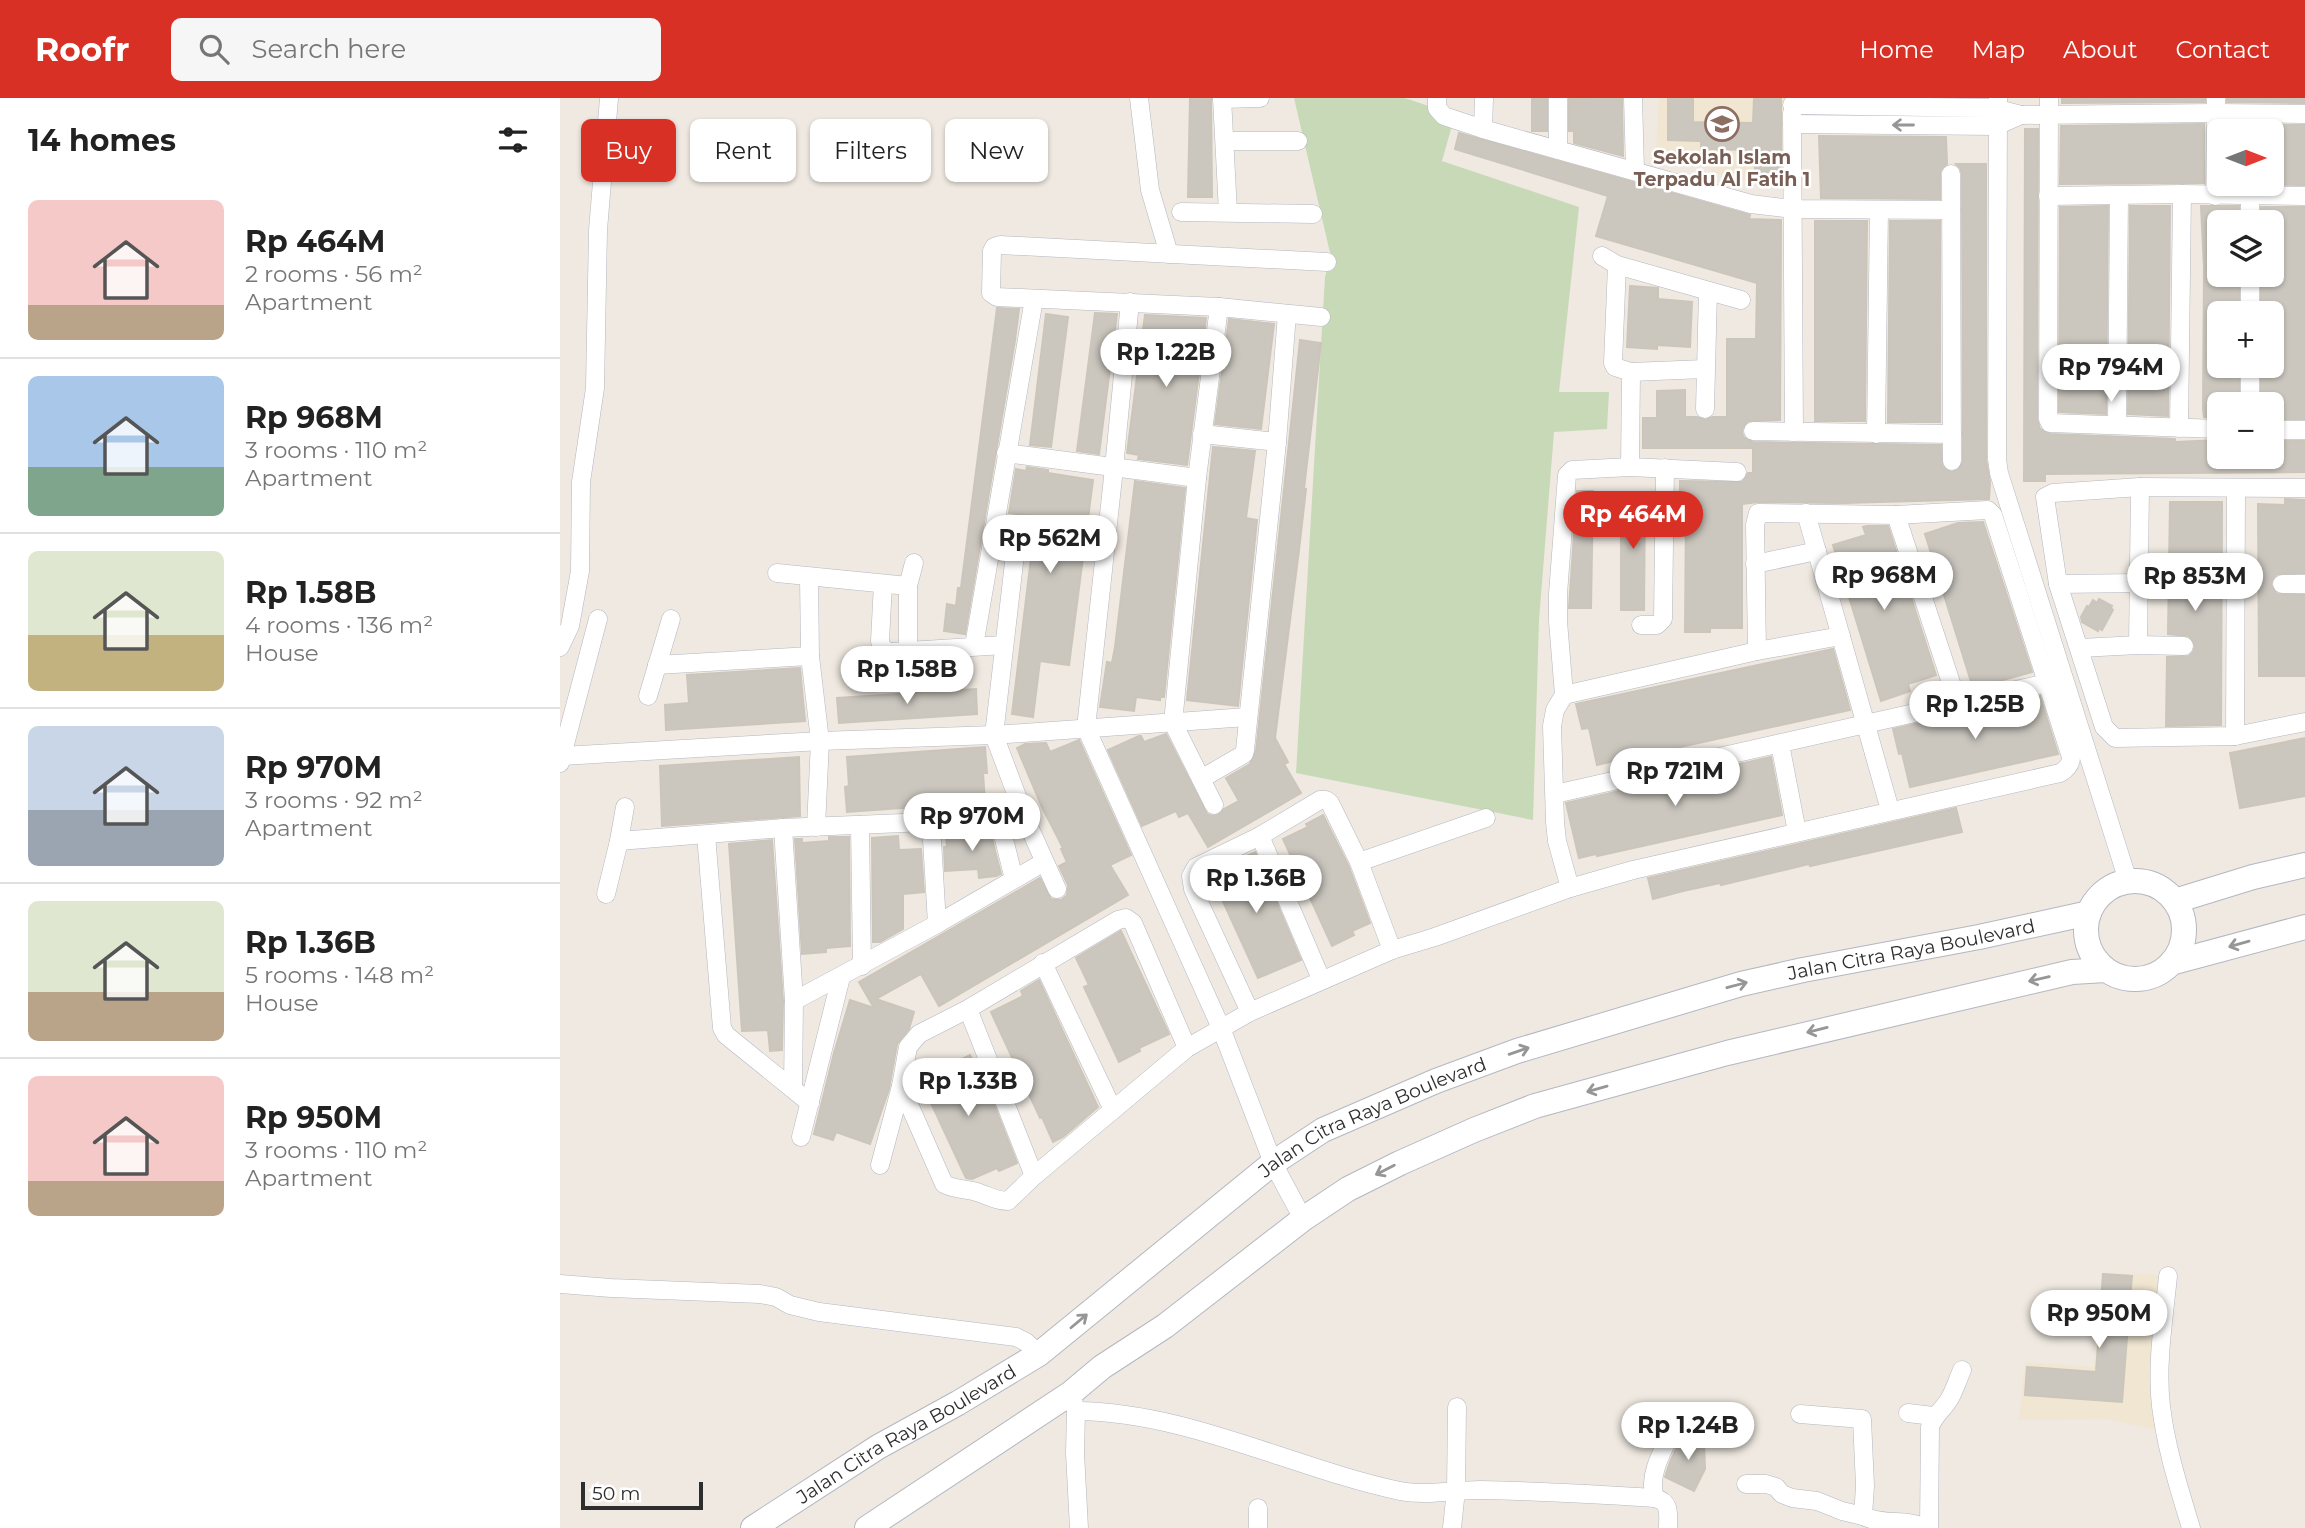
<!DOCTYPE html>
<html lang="en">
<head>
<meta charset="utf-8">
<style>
  :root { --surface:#fff; --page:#f6f6f6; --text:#222; --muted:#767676; --line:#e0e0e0; --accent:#d93025 }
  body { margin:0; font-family:Montserrat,sans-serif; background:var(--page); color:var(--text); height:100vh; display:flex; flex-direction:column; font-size:26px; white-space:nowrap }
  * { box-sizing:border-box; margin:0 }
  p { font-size:23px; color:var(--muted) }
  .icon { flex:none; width:38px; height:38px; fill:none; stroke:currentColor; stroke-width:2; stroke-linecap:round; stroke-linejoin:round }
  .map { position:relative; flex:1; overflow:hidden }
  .side { display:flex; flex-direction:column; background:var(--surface); width:560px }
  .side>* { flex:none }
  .top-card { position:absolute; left:21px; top:21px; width:665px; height:63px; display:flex; gap:14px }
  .needle { width:46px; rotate:90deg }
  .buttons { position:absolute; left:1647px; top:21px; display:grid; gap:14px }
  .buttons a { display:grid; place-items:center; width:77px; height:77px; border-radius:10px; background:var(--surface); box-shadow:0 2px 5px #0004; font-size:35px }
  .scale { position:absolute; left:21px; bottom:18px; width:122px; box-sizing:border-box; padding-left:7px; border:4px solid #2e2e2e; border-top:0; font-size:19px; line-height:24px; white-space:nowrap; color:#2e2e2e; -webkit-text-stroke:5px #fff; paint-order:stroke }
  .price { position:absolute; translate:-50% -60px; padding:0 16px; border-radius:24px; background:#fff; color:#222; font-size:23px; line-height:46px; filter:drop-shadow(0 2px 4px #0008) }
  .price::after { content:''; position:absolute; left:50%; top:42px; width:21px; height:16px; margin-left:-10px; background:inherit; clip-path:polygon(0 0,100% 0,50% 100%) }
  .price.active { background:var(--accent); color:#fff }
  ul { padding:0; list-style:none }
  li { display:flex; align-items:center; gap:21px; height:175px; padding:0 28px }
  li+li { border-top:2px solid var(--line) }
  li span { display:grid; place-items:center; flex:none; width:196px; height:140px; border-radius:10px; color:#555 }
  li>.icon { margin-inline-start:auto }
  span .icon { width:84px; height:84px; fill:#fffc; stroke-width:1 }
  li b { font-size:30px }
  h2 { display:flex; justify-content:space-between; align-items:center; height:84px; padding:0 28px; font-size:30px }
  .tag { padding:0 24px; border-radius:10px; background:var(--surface); box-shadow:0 2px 5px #0004; font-size:24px; line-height:63px }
  .tag.active { background:var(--accent); color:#fff }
  header { display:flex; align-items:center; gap:42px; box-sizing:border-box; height:98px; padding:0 35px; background:var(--accent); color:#fff }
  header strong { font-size:33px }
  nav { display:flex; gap:38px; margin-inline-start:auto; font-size:24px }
  .search { width:490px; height:63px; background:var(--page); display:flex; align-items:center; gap:18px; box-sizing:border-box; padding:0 24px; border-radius:10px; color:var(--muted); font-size:26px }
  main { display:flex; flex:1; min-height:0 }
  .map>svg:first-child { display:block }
  .education { fill:#f0e6d1 }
  .cemetery { fill:#c8d9b8 }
  .building { fill:#cbc7bf; stroke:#cbc5ba; stroke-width:2 }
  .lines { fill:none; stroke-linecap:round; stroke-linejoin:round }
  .minor-casing { stroke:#b4b7c1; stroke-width:19 }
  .secondary-casing { stroke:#b4b7c1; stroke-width:26 }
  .minor { stroke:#fff; stroke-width:18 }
  .secondary { stroke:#fff; stroke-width:24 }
  .oneway { stroke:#969696 }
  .labels { text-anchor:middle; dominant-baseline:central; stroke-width:5; stroke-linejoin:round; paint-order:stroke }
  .education-label { font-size:19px; font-weight:bold; fill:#785e54; stroke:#fff }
  .street-label { font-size:19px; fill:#2e2e2e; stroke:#fff }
</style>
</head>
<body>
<header>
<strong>Roofr</strong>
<div class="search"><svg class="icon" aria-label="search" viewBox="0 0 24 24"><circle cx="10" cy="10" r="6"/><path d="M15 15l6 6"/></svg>Search here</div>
<nav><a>Home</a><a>Map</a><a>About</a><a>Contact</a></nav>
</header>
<main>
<section class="side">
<h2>14 homes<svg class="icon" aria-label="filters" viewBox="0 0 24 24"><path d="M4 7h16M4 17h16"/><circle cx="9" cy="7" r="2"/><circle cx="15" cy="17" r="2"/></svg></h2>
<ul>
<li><span style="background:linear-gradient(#f6c9c9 75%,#b9a48a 0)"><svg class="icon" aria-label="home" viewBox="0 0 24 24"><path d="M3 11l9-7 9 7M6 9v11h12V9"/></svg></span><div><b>Rp 464M</b><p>2 rooms · 56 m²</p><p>Apartment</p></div></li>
<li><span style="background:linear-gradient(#a9c7e8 65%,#7fa58c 0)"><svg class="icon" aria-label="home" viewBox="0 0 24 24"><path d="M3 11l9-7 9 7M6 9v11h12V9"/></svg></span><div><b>Rp 968M</b><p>3 rooms · 110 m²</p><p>Apartment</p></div></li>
<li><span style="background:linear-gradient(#dfe7d0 60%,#c2b280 0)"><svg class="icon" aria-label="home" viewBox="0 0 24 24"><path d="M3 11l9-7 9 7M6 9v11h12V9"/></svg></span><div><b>Rp 1.58B</b><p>4 rooms · 136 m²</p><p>House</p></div></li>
<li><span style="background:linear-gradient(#c9d6e8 60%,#9aa5b1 0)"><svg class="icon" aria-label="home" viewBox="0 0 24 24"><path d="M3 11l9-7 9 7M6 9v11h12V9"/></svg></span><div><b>Rp 970M</b><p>3 rooms · 92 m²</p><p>Apartment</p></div></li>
<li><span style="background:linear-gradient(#dfe7d0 65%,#b9a48a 0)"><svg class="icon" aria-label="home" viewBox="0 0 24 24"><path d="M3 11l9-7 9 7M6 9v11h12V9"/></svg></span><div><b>Rp 1.36B</b><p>5 rooms · 148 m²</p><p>House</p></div></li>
<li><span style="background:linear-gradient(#f6c9c9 75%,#b9a48a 0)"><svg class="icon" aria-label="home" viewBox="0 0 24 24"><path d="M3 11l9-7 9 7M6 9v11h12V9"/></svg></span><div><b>Rp 950M</b><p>3 rooms · 110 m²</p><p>Apartment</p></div></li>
</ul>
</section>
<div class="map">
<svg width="1745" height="1430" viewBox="0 0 1745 1430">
  <rect width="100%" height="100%" fill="#efe9e1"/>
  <g class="education">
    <polygon points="1099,0 1226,0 1225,89 1166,80 1136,65 1126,53 1096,53"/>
    <polygon points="1542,1175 1600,1177 1597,1332 1547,1321 1459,1322 1465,1264 1534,1269"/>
  </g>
  <polygon class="cemetery" points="734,0 845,0 895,17 882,63 1019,109 999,294 1049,294 1047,331 994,334 979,522 973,722 736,675 765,179 771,159"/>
  <g class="building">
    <polygon points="630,0 651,0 652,99 628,99"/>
    <rect x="972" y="0" width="15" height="33"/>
    <polygon points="1043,0 1062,0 1063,58 1014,45 1014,33 1009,33 1009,1"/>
    <polygon points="1108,0 1133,0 1133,24 1193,25 1194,0 1221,0 1221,83 1195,83 1195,52 1141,51 1141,43 1108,42"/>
    <polygon points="1502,0 1645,0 1645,4 1502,5"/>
    <polygon points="1667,0 1745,0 1745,5 1667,4"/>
    <polygon points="1644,26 1644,85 1500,86 1501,28"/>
    <polygon points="1667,27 1745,27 1745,87 1691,86 1712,86 1712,33 1667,33"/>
    <polygon points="1465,31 1478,31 1477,321 1480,331 1490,336 1615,341 1615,344 1659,342 1659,359 1712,359 1712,343 1745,343 1745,374 1485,376 1485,383 1464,383"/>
    <polygon points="899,35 1190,117 1189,121 1221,122 1220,322 1188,323 1182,332 1183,339 1193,344 1381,347 1382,368 1391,374 1398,372 1403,363 1402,76 1400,70 1396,66 1426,66 1426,361 1430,384 1429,401 1283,405 1198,404 1182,406 1182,530 1150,530 1150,534 1125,534 1126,411 1120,411 1120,383 1182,384 1188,375 1193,375 1193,350 1083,350 1083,320 1097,320 1097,293 1125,292 1125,319 1137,319 1145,322 1153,319 1167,319 1167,241 1196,241 1197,185 1036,138 1048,98 895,51"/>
    <polygon points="1259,38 1386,39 1387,66 1382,70 1380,75 1380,101 1261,100"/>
    <polygon points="1548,108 1546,316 1499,314 1500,109"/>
    <polygon points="1570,108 1610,108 1608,318 1568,316"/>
    <polygon points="1641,108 1679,108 1679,124 1659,124 1659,177 1679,177 1679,215 1659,215 1659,268 1679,268 1679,306 1659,306 1659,320 1644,319 1643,311 1644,170"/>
    <polygon points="1701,109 1745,109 1745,321 1712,321 1712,306 1701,306 1701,268 1712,268 1712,215 1701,215 1701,177 1712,177 1712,124 1701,124"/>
    <polygon points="1255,123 1307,123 1305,323 1255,323"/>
    <polygon points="1330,123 1380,123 1380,324 1328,324"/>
    <polygon points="1070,188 1098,190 1098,201 1132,204 1130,249 1097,247 1097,251 1067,249"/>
    <polygon points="437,210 459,211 455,242 405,536 384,533 387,506 396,508 398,490 401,490"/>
    <polygon points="535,215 557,216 539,356 517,353"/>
    <polygon points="486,216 508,219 491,349 470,347"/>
    <polygon points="585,217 646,220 627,367 578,361 579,357 567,355"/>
    <polygon points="669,221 714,226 701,331 655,326"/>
    <polygon points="740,242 761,245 744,391 746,391 739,452 715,640 728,664 724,666 741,695 648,749 628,715 619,719 616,713 582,728 548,652 579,638 581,638 584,644 606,636 647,716 652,718 658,717 664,711 679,703 666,680 690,666 696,653"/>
    <polygon points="653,349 695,353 686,420 697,422 678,608 627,602"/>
    <polygon points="467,369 488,372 488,375 533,382 509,567 480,563 473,619 452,616 472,452 487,453 496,449 502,450 505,422 449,415 456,371 466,373"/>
    <polygon points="575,383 625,390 604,599 600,599 600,602 576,599 574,613 540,609 547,564 552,565 555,549"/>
    <polygon points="1017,393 1033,393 1031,510 1009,510"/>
    <polygon points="1061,395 1085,396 1084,512 1061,512"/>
    <polygon points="1725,401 1745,402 1745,475 1717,476 1713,480 1711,487 1717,496 1745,497 1745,578 1699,578 1698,406 1725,407"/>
    <polygon points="1610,404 1662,404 1661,627 1606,628 1607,559 1629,558 1633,554 1635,548 1629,538 1608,536"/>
    <polygon points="1423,424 1472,574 1413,590 1365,436 1398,425"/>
    <polygon points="1307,428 1328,428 1376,577 1348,586 1350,593 1321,603 1273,447 1306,437 1303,429"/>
    <polygon points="1539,501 1552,508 1551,510 1553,512 1542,532 1539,530 1538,533 1522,524 1521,519 1527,508 1529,509 1533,502 1537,505"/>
    <polygon points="1273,551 1290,612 1120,649 1121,656 1106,659 1105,651 1037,667 1029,630 1022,631 1016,606"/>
    <polygon points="240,570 245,623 106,632 105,607 129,605 127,577"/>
    <polygon points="416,591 417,616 279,625 277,600"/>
    <polygon points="1480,598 1498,656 1350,689 1342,655 1339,656 1333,631"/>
    <polygon points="1745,640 1745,698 1680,710 1670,655"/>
    <polygon points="519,642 571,757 550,767 568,797 379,908 361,876 316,901 354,914 349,931 337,946 329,991 310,1046 276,1034 273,1042 254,1036 274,955 290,902 314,910 299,884 480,780 491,801 501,802 507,797 508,787 499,768 507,764 501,751 503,750 482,709 457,650 465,646 486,645 490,654"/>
    <polygon points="425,649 427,675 423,675 425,704 287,714 285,689 289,688 287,659"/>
    <polygon points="239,659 240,718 102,728 100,668"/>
    <polygon points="1211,659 1222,717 1037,758 1036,756 1019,760 1006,705"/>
    <polygon points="1396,710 1402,734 1250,768 1249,766 1161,787 1160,785 1123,793 1093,801 1088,780"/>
    <polygon points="763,717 789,769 810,825 792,833 794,837 772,848 723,741 748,729 746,726"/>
    <polygon points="430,733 441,776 436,778 419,780 418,771 385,773 384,749 387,749 386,735"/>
    <polygon points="338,738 339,752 361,751 364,794 343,796 343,831 320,844 313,844 312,740"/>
    <polygon points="269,739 289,739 290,848 266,850 266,854 242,856 235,741 242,741 242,745 269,743"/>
    <polygon points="212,742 223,903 222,952 210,953 208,932 182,933 169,746"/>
    <polygon points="695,754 741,862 698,880 650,775"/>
    <polygon points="561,833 609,936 579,950 580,953 559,964 524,889 529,887 516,860"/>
    <polygon points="479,882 538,1009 503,1039 493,1044 482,1019 480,1020 431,914 463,898 461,893"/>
    <polygon points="410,957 433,1004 457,1065 439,1073 437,1070 412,1081 406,1080 358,977 379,967 381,971"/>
    <polygon points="1543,1176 1572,1178 1570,1202 1593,1203 1591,1228 1568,1226 1562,1304 1465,1297 1467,1269 1536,1274"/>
    <polygon points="1124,1334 1144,1343 1145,1371 1134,1393 1105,1379 1110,1364"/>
  </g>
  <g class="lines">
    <g class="minor-casing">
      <g id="minor">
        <polyline points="579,0 590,92 609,156"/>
        <polyline points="662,0 668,114"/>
        <polyline points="877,0 877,10 884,18 923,31 1191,106 1233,111 1391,112"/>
        <polyline points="1073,0 1075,72"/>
        <polyline points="1438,0 1437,361 1439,375 1568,783"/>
        <polyline points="1489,0 1488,321 1490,325 1659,331"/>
        <polyline points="662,1 700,0"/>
        <polyline points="1232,7 1434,10 1461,17 1436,28 1232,26"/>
        <polyline points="1232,15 1234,334"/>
        <polyline points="1461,17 1655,15 1745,16"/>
        <polyline points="923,31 924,0"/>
        <polyline points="665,43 738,43"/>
        <polyline points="998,52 998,0"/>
        <polyline points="1391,76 1392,363"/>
        <polyline points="1488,98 1622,96 1745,98"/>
        <polyline points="1655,98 1656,0"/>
        <polyline points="621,114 753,116"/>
        <polyline points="1690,124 1690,98"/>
        <polyline points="1042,158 1057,167 1181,202"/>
        <polyline points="1057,167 1053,265 1055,269 1071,274 1145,271"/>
        <polyline points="570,204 554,370 526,630 661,930 713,1065 743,1121"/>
        <polyline points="1690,215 1690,177"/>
        <polyline points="761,219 659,209 437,199 431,195 432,153 434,149 440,147 767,164"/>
        <polyline points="1690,306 1690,268"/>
        <polyline points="1145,311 1148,193"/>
        <polyline points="1557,326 1559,98"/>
        <polyline points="1619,330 1622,96"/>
        <polyline points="1712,332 1745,332"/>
        <polyline points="1193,333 1392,336"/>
        <polyline points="642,336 717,344"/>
        <polyline points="1316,336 1319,112"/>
        <polyline points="446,355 637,380"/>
        <polyline points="1070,369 1071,274"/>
        <polyline points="1745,390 1580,389 1493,395 1485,399 1498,486 1544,629 1555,640 1675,638 1745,624"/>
        <polyline points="1246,415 1330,712"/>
        <polyline points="1336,417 1398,606"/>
        <polyline points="445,438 487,442"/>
        <polyline points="457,439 434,637 466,722 497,791"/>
        <polyline points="1195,466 1257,453"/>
        <polyline points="217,475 348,488"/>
        <polyline points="249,479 250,558 260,643 256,729"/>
        <path d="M323,486l-3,57c1,7 5,10 12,11l112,-7"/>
        <polyline points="1498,486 1579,485"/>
        <polyline points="1722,486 1745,486"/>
        <polyline points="1081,527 1097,527 1103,521 1105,370"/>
        <polyline points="1578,547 1580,389"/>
        <polyline points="414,548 474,201"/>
        <polyline points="0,549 10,528 20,473 21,384 35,290 38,132 49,0"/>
        <polyline points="1520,550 1578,547 1624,548"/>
        <polyline points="348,553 348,488 354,465"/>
        <polyline points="97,567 250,558"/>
        <polyline points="1004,597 1197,553 1281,538"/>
        <polyline points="88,598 111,521"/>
        <polyline points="1675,638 1676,390"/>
        <polyline points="1220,646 1237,734"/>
        <polyline points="2,658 260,643 434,637 687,619"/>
        <polyline points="0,665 38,521"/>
        <polyline points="641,681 684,656 685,652 717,344 727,216"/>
        <polyline points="995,696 1487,585"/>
        <polyline points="654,707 613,625 637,380 659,209"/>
        <polyline points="439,721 454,781"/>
        <polyline points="371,725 377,826"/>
        <polyline points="300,727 302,868"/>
        <polyline points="223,730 234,903 233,991"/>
        <polyline points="146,737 162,930 166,937 250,1005"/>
        <polyline points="700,738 761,881"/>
        <polyline points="59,743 223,730 439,721 466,722"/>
        <polyline points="799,764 926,720"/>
        <polyline points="1010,790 997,743 995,724 992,628 995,612 1004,597 998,523 998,496 1007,377 1012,372 1070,369 1177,374"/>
        <polyline points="46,796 59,743 65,709"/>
        <polyline points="483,865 553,1012"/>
        <polyline points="234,903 377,826 484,764"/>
        <polyline points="408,911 474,1078"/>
        <polyline points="690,914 633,791 631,778 636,769 700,738 760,702 766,702 770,705 799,764 832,852"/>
        <path d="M341,988l43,98c10,5 19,5 29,7 13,3 21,10 35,10l26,-25 153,-128 63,-36 142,-62 43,-13 135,-49 63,-18 427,-97c7,-4 11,-8 11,-16l-78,-242 -5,-5 -92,5 -138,-2 -3,12 2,126"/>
        <polyline points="241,1039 281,879"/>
        <polyline points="320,1067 341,988 348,949 359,936 408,911 558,822 566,820 573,825 627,950"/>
        <path d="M1608,1178c-4,42 -12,88 -7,130 5,42 18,82 30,122"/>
        <polyline points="0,1186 51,1190 200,1196 216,1199 230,1207 259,1214 456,1239 466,1244 479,1256"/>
        <polyline points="513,1302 516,1313 515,1355 519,1430"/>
        <path d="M516,1313c112,1 216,57 324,80 26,5 54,-1 80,-1 58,1 116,4 175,8 16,4 13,16 13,30"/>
        <polyline points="1348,1315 1373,1318"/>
        <path d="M1240,1316l62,5 3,67 -2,30c20,10 43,2 63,12"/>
        <polyline points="1186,1386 1206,1386 1216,1389 1222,1396 1232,1400 1257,1403 1282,1413 1303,1418"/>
        <path d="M1095,1400c-9,-25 13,-56 23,-79"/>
        <polyline points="698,1430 698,1410"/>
        <polyline points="892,1430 896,1392 897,1309"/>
        <path d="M1369,1430l1,-101c4,-12 14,-18 20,-29 5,-9 8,-19 12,-28"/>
      </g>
    </g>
    <g class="secondary-casing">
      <g id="secondary">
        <circle cx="1575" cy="832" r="49"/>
        <polyline points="1615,803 1693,779 1745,767"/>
        <polyline points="1611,865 1745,829"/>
        <path id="s1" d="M193,1430l125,-81 80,-44 81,-49 234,-191 50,-33 113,-49 81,-30 224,-67 62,-14 176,-33 110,-24"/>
        <polyline points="307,1430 511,1295 542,1269 605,1228 743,1121 788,1091 840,1065 914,1032 975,1008 1167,955 1512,874 1546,872"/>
      </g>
    </g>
    <use href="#minor" class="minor"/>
    <use href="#secondary" class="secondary"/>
  </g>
  <defs><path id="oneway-shaft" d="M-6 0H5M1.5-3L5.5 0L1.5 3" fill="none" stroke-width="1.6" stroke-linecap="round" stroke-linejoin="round" transform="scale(1.75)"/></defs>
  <g class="oneway">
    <use href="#oneway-shaft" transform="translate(1343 27) rotate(-180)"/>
    <use href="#oneway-shaft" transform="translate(1679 846) rotate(164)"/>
    <use href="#oneway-shaft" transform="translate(1479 881) rotate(167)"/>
    <use href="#oneway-shaft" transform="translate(1177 887) rotate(-15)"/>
    <use href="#oneway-shaft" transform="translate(1257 932) rotate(166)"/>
    <use href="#oneway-shaft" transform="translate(959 953) rotate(-19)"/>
    <use href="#oneway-shaft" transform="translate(1037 991) rotate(164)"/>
    <use href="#oneway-shaft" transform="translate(825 1072) rotate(153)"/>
    <use href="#oneway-shaft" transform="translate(519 1223) rotate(-40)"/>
  </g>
  <defs>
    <g id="school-ring" transform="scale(1.75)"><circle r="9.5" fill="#fff" stroke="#8d6e63" stroke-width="1.5"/><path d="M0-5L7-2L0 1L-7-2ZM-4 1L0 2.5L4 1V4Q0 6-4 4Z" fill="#8d6e63"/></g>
  </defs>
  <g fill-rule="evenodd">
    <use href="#school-ring" x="1162" y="26"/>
  </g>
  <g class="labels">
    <g class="education-label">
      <text x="1162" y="59">Sekolah Islam<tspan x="1162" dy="22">Terpadu Al Fatih 1</tspan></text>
    </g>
    <g class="street-label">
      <text stroke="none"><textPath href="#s1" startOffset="1314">Jalan Citra Raya Boulevard</textPath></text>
      <text stroke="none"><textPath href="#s1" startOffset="747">Jalan Citra Raya Boulevard</textPath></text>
      <text stroke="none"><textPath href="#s1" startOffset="180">Jalan Citra Raya Boulevard</textPath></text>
    </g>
  </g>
</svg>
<div class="buttons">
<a><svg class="needle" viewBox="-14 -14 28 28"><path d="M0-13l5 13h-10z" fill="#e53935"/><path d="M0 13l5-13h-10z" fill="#767676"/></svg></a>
<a><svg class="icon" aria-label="layers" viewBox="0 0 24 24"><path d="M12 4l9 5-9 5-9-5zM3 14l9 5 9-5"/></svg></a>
<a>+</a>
<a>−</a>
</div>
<div class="scale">50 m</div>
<b class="price" style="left:606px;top:291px">Rp 1.22B</b>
<b class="price" style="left:1551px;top:306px">Rp 794M</b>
<b class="price active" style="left:1073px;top:453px">Rp 464M</b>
<b class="price" style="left:490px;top:477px">Rp 562M</b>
<b class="price" style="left:1324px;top:514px">Rp 968M</b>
<b class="price" style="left:1635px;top:515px">Rp 853M</b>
<b class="price" style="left:347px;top:608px">Rp 1.58B</b>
<b class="price" style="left:1415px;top:643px">Rp 1.25B</b>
<b class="price" style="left:1115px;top:710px">Rp 721M</b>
<b class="price" style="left:412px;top:755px">Rp 970M</b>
<b class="price" style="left:696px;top:817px">Rp 1.36B</b>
<b class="price" style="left:408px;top:1020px">Rp 1.33B</b>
<b class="price" style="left:1539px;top:1252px">Rp 950M</b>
<b class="price" style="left:1128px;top:1364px">Rp 1.24B</b>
<div class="top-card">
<a class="tag active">Buy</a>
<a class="tag">Rent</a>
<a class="tag">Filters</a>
<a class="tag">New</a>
</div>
</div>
</main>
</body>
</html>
